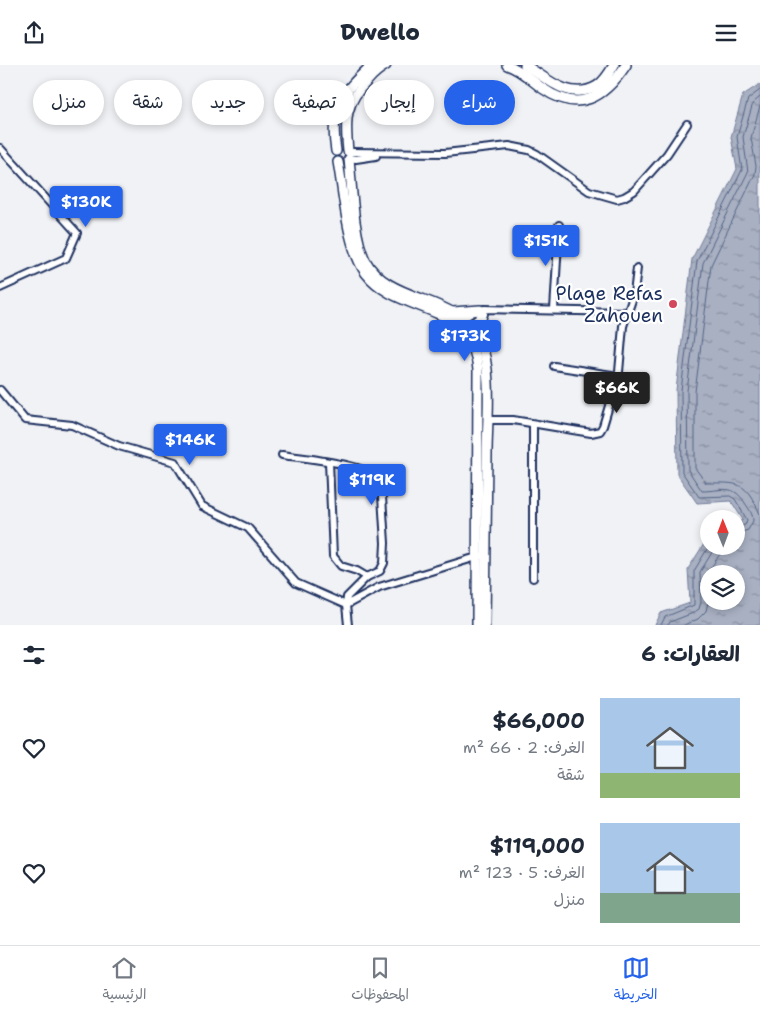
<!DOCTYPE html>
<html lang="ar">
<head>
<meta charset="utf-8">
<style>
  :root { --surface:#fff; --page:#f2f2f3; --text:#1f2937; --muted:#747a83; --line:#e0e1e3; --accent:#2563eb }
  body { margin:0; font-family:"Shantell Sans","Playpen Sans Arabic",sans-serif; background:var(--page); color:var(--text); direction:rtl; height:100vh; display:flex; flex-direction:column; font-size:19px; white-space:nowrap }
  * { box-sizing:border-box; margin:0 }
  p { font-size:16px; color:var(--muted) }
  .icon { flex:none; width:28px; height:28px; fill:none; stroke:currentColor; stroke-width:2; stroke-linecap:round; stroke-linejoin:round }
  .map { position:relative; height:560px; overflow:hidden; direction:ltr }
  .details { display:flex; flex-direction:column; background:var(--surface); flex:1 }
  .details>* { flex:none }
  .guide { position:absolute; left:15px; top:15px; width:500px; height:45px; direction:rtl; display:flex; gap:10px }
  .needle { width:32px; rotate:359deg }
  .buttons { position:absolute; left:700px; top:445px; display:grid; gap:10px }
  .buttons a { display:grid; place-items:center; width:45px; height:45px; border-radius:50%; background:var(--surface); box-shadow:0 2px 8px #0003; font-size:25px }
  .price { position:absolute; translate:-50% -42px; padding:0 11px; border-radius:5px; background:var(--accent); color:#fff; font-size:16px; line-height:32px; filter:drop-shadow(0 1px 2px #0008) }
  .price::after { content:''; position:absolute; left:50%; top:30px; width:15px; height:11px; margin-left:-8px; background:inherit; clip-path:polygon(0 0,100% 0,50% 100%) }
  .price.on { background:#222; color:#fff }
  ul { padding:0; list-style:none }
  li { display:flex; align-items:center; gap:15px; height:125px; padding:0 20px }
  li span { display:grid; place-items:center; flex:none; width:140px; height:100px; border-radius:0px; color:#555 }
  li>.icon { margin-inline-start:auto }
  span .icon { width:60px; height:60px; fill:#fffc; stroke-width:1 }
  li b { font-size:21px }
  h2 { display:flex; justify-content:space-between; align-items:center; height:60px; padding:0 20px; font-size:21px }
  .chip { padding:0 18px; border-radius:22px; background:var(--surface); box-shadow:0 2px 8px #0003; font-size:18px; line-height:45px }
  .chip.on { background:var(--accent); color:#fff }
  header { display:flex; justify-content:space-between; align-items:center; height:65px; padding:0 20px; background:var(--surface); font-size:22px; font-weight:800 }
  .menu { display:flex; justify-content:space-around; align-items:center; height:70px; border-top:1px solid var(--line); background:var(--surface); font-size:14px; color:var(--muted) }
  .menu a { display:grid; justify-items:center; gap:2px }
  .menu .on { color:var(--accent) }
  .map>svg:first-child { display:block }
  .water { fill:url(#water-ripples); stroke:#707c9a; fill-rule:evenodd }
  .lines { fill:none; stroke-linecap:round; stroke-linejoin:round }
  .shore { stroke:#536386; stroke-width:1 }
  .street-casing { stroke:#1b2f5e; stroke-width:10 }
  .secondary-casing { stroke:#1b2f5e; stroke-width:12 }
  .street { stroke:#fff; stroke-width:6 }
  .secondary { stroke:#fff; stroke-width:9 }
  .poi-dot { fill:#d1495b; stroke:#fff; stroke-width:2 }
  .labels { text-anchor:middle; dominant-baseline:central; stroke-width:4.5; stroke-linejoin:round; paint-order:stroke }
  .poi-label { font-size:19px; fill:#1b2f5e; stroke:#fff; text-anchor:end }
</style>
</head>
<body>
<header><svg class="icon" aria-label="menu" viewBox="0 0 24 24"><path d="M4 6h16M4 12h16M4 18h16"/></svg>Dwello<svg class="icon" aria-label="share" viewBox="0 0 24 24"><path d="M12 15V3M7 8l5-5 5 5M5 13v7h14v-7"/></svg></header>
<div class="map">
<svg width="760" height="560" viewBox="0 0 760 560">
  <defs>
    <pattern id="water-ripples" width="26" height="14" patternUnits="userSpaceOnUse" patternTransform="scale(1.25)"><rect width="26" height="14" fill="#a8b0c2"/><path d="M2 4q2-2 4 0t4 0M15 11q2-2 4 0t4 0" fill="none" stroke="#8890a1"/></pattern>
  </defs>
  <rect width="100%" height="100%" fill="#f1f2f5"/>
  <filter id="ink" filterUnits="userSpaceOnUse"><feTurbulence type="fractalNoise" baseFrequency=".02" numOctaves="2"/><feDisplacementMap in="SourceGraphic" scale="10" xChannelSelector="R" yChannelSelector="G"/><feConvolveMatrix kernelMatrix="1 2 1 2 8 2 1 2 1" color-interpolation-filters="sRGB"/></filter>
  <g filter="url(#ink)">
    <path class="water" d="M760,19v541h-105l6,-12 29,-10 -2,-34 21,-33v10h27v-23l7,-3 -12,-19 -34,2 -20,-29 -1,-84 16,-131 45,-90 -6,-32 12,-42zM709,509h27v27h-27z"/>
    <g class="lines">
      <g class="shore">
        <path d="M760,41l-9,32 5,28 -1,8 -44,91 -16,127v76l11,15c33,0 39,-3 54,31"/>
        <polyline points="736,462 745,460 747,455 735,434 730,431 699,432 682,407 681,326 697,196 742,105 737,72 748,34 760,25"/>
        <path d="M736,469l12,-4 5,-9c0,-7 -4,-12 -8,-18 -12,-20 -23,-12 -43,-12l-14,-21 -1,-79 16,-128 45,-91 -5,-35 10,-34 7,-6"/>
        <polyline points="661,560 665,552 694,540 694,506 709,481"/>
        <polyline points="668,560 670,557 693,548 699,544 701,537 700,507 716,481"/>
        <polyline points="684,560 698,554 706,546 708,537 707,509 725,481"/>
      </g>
      <g class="street-casing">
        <g id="street">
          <polyline points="0,83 77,168 66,193 0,223"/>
          <polyline points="349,87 445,88 509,81 529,85 537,89 589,126 617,134 624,132 634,126 667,89 687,59"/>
          <polyline points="349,93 356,94 376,91"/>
          <polyline points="554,245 559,160"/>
          <polyline points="459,256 472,248 484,244 627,247"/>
          <polyline points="466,262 484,249"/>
          <polyline points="554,301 618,311"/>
          <polyline points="0,325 25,355 72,360 119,381 175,397 202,441 248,463 296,518 346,540"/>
          <polyline points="487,355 513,355 591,368 600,366 603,361 619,307 623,261 634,229 637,203"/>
          <path d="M282,390c21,3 88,9 99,26l4,62 -1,20 -4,8 -13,6 -20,20 -1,8 2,20"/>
          <polyline points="329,397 333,491 341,501 357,506 367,512"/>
          <polyline points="533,513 533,359"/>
          <polyline points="346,540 379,522 480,491"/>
        </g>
      </g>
      <g class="secondary-casing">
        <g id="secondary">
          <path d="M507,0c13,4 24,15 35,23 37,26 62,10 84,-23"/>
          <path d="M525,0c21,13 45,37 72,21 7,-4 13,-14 17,-21"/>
          <path d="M336,86c-7,-44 5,-57 36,-86"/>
          <path d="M348,86c-3,-30 -4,-48 20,-71 5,-6 11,-11 18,-15"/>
          <path d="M349,94c3,28 4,77 16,101 24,45 92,33 115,81 13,28 7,81 7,113 -1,57 -1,114 -2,171"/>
          <path d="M338,97c6,32 9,86 28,111 33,43 106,26 112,97l-1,255"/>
          <polyline points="453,247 480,245"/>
          <polyline points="479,274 479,263 482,250"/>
        </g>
      </g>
      <use href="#street" class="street"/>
      <use href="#secondary" class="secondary"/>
    </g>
  </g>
  <circle class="poi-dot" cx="673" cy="239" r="5"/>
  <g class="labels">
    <g class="poi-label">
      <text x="663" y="228">Plage Refas<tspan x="663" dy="22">Zahouen</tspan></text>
    </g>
  </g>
</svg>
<div class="buttons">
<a><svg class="needle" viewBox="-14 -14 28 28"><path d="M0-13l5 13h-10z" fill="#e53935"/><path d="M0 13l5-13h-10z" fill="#747a83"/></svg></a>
<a><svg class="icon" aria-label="layers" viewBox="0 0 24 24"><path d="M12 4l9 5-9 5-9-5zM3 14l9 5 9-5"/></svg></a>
</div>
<b class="price" style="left:86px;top:163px">$130K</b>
<b class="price" style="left:546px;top:202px">$151K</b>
<b class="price" style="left:465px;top:297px">$173K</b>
<b class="price on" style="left:617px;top:349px">$66K</b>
<b class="price" style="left:190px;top:401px">$146K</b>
<b class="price" style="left:372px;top:441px">$119K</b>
<div class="guide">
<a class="chip on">شراء</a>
<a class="chip">إيجار</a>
<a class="chip">تصفية</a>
<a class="chip">جديد</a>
<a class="chip">شقة</a>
<a class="chip">منزل</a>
</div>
</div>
<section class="details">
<h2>العقارات: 6<svg class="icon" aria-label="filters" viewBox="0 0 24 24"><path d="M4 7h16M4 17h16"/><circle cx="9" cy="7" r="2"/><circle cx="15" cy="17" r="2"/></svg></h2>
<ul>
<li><span style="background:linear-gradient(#a9c7e8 75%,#8fb573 0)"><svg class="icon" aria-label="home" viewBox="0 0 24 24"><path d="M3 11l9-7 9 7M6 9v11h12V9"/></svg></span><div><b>$66,000</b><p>الغرف: 2 · 66 m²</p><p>شقة</p></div><svg class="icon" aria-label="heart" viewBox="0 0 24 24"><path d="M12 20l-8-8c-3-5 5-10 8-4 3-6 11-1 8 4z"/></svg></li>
<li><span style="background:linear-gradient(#a9c7e8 70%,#7fa58c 0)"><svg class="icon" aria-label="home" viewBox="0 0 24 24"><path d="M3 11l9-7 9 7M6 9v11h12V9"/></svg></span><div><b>$119,000</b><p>الغرف: 5 · 123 m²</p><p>منزل</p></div><svg class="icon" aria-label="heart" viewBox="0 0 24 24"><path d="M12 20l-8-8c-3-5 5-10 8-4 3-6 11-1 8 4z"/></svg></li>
</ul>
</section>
<nav class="menu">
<a class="on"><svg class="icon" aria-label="map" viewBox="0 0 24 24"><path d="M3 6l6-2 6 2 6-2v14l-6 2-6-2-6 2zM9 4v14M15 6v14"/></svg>الخريطة</a>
<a><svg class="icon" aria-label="saved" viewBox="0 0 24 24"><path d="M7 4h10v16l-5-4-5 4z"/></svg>المحفوظات</a>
<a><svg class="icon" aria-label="home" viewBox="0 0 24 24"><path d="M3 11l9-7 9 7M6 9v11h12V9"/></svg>الرئيسية</a>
</nav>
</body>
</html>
